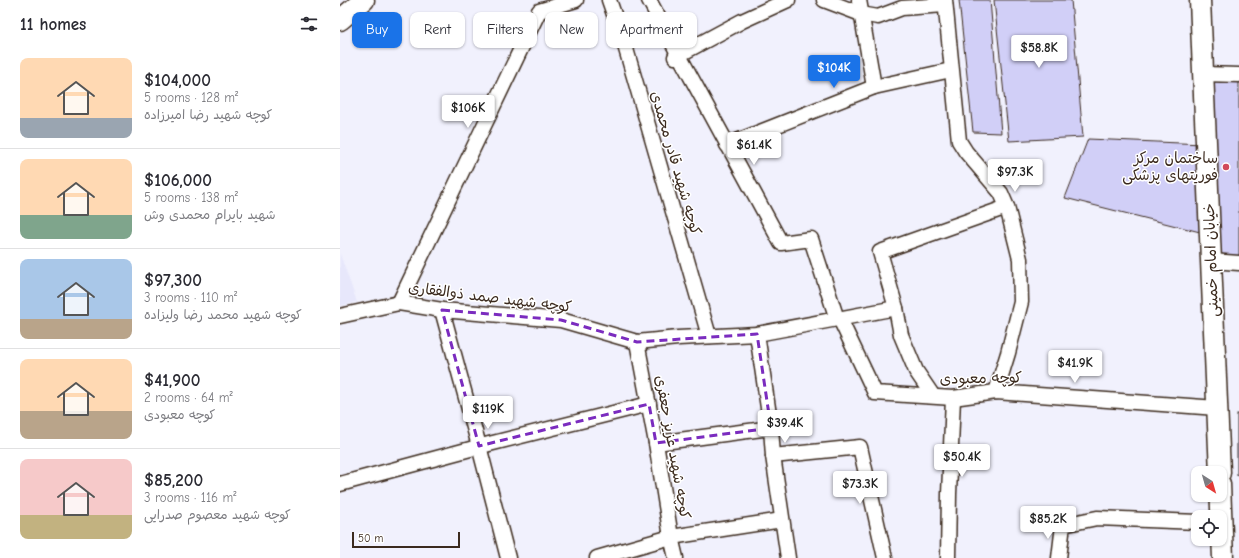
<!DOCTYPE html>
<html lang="en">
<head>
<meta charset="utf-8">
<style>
  :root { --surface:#fff; --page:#f2f2f3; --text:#2b2b33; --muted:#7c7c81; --line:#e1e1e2; --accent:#1a73e8 }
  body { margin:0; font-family:"Comic Neue","Playpen Sans Arabic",sans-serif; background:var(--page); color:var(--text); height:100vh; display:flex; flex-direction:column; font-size:15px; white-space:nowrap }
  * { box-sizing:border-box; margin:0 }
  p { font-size:13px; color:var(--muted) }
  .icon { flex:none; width:22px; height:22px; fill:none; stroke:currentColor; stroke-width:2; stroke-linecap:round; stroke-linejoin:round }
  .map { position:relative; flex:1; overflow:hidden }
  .panel { display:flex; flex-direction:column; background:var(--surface); width:340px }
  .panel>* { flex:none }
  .guide { position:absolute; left:12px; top:12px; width:380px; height:36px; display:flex; gap:8px }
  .needle { width:26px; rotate:143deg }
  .buttons { position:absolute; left:851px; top:466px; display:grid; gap:8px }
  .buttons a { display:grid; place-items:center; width:36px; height:36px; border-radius:8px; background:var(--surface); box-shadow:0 1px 3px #0004; font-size:20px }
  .scale { position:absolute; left:12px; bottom:10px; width:108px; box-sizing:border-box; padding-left:4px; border:2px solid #3b2a1e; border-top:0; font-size:11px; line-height:14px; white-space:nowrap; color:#3b2a1e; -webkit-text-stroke:3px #fff; paint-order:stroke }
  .price { position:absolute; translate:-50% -34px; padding:0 9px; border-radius:4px; background:#fff; color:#222; font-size:13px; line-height:26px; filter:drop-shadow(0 1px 2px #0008) }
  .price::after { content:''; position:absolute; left:50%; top:24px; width:12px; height:9px; margin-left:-6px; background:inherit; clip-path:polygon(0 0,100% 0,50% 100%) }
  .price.current { background:var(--accent); color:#fff }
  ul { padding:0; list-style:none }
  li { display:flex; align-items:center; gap:12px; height:100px; padding:0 20px }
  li+li { border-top:1px solid var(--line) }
  li span { display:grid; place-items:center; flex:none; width:112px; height:80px; border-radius:8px; color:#555 }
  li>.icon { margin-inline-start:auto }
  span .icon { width:48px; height:48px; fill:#fffc; stroke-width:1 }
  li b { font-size:17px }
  h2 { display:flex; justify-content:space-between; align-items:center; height:48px; padding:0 20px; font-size:17px }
  .tag { padding:0 14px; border-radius:8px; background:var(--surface); box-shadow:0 1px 3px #0004; font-size:14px; line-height:36px }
  .tag.current { background:var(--accent); color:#fff }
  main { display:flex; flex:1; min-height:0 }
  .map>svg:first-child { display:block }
  .built { fill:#e7e7fb }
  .building { fill:#d1cff7; stroke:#3b2a1e }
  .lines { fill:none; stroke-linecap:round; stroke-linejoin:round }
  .minor-casing { stroke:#3b2a1e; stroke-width:17 }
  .secondary-casing { stroke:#3b2a1e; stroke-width:23 }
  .minor { stroke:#fff; stroke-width:14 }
  .secondary { stroke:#fff; stroke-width:20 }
  .marked { fill:none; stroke:#7b2cbf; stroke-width:3; stroke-dasharray:8 5; stroke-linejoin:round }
  .poi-dot { fill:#d1495b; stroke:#fff; stroke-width:1.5 }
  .labels { text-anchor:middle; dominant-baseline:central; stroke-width:3; stroke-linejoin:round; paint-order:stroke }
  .poi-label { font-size:15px; fill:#3b2a1e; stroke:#fff; text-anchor:end }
  .street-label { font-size:15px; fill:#3b2a1e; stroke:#fff }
</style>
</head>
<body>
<main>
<section class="panel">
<h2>11 homes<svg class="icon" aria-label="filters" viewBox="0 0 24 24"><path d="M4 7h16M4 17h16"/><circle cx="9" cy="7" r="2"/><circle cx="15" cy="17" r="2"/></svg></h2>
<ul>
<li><span style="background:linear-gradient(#ffd9b3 75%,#9aa5b1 0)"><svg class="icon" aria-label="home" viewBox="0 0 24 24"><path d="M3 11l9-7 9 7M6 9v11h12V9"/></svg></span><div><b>$104,000</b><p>5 rooms · 128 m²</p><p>کوچه شهید رضا امیرزاده</p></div></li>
<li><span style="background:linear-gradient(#ffd9b3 70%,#7fa58c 0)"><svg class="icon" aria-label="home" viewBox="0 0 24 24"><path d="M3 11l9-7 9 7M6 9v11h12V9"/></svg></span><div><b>$106,000</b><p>5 rooms · 138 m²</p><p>شهید بایرام محمدی وش</p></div></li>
<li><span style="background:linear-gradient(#a9c7e8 75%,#b9a48a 0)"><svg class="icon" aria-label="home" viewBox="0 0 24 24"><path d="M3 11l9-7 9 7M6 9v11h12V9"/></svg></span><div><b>$97,300</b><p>3 rooms · 110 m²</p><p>کوچه شهید محمد رضا ولیزاده</p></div></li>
<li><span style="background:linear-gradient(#ffd9b3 65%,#b9a48a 0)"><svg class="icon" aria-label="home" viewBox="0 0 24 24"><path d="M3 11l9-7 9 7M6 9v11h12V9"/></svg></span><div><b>$41,900</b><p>2 rooms · 64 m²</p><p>کوچه معبودی</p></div></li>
<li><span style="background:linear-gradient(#f6c9c9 70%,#c2b280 0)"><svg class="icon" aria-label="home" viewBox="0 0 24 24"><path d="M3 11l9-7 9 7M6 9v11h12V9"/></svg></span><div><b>$85,200</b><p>3 rooms · 116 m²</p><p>کوچه شهید معصوم صدرایی</p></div></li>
</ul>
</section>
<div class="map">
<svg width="899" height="558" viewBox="0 0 899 558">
  <rect width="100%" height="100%" fill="#f1f1fd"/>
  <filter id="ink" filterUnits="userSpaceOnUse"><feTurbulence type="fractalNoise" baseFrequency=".025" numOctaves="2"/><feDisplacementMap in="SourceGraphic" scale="8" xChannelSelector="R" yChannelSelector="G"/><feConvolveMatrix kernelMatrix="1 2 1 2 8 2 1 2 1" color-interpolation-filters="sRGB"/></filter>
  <g filter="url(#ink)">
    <polygon class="built" points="0,254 17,302 0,306"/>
    <g class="building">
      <polygon points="619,0 650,0 661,133 633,132"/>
      <polygon points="654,0 731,0 743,137 669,141"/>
      <polygon points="866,77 899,79 899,257 879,255"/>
      <polygon points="748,139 863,144 864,233 725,198"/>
      <rect x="897" y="414" width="2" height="61"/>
    </g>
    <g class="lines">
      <g class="minor-casing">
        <g id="minor">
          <polyline points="269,0 286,49 369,336"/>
          <polyline points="309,0 441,243 471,239 497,319"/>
          <polyline points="484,0 521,14 538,17 562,8 605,5"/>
          <polyline points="519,0 534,87"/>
          <polyline points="605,0 619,141 626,152 661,193 667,207 680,259 681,302 668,353 656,392"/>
          <polyline points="335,57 402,21 448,0"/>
          <polyline points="863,74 899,75"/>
          <polyline points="387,145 534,87 611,70"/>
          <polyline points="871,261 899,263"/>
          <polyline points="59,303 199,11 236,0"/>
          <polyline points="102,310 139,446 168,558"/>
          <polyline points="0,316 59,303 102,310 221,320 297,342 338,338 417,334 556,308"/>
          <polyline points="500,319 535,393 613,398 656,392 877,408"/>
          <polyline points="417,334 431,428 433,456 448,558"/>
          <polyline points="297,342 316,443 331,537 336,558"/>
          <polyline points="593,396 576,371 561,335 556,308 540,252 667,207"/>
          <polyline points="316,443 431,428"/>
          <polyline points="433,456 520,447 545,558"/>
          <polyline points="0,484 149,444 309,404"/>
          <polyline points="257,558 331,537 442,520"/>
          <polyline points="608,558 609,494 613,398"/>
          <polyline points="719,558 723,525 757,518 858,522"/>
        </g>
      </g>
      <g class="secondary-casing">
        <g id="secondary">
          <polyline points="860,0 880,473"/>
          <polyline points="0,20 24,0"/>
          <polyline points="880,484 883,558"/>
        </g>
      </g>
      <use href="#minor" class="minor"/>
      <use href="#secondary" class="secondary"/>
    </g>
  </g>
  <path class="marked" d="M102,310l119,10 76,22 120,-8 14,94 -115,15 -7,-39 -170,42z"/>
  <circle class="poi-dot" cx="886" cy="167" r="4"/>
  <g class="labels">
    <g class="poi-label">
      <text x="878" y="158">ساختمان مرکز<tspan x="878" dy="17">فوریتهای پزشکی</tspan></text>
    </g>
    <g class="street-label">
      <text transform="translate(336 163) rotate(74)">کوچه شهید قادر محمدی</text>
      <text transform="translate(871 260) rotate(-92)">خیابان امام خمینی</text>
      <text transform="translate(150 297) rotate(7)">کوچه شهید صمد ذوالفقاری</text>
      <text transform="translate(641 378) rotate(-1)">کوچه معبودی</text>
      <text transform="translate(333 447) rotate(80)">کوچه شهید عزیز جعفری</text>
    </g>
  </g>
</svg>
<div class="buttons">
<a><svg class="needle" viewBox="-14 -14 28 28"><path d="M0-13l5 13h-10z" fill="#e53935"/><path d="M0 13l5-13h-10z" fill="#7c7c81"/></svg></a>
<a><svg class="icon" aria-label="locate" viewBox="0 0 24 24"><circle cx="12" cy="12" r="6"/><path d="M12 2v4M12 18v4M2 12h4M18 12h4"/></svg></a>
</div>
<div class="scale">50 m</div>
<b class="price" style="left:699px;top:69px">$58.8K</b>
<b class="price current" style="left:494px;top:89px">$104K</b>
<b class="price" style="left:128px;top:129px">$106K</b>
<b class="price" style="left:414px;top:166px">$61.4K</b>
<b class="price" style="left:675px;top:193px">$97.3K</b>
<b class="price" style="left:735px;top:384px">$41.9K</b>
<b class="price" style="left:148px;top:430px">$119K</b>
<b class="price" style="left:445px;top:444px">$39.4K</b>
<b class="price" style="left:622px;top:478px">$50.4K</b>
<b class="price" style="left:520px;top:505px">$73.3K</b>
<b class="price" style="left:708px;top:540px">$85.2K</b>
<div class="guide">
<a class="tag current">Buy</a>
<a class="tag">Rent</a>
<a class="tag">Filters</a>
<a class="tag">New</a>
<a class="tag">Apartment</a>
</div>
</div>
</main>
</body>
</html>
